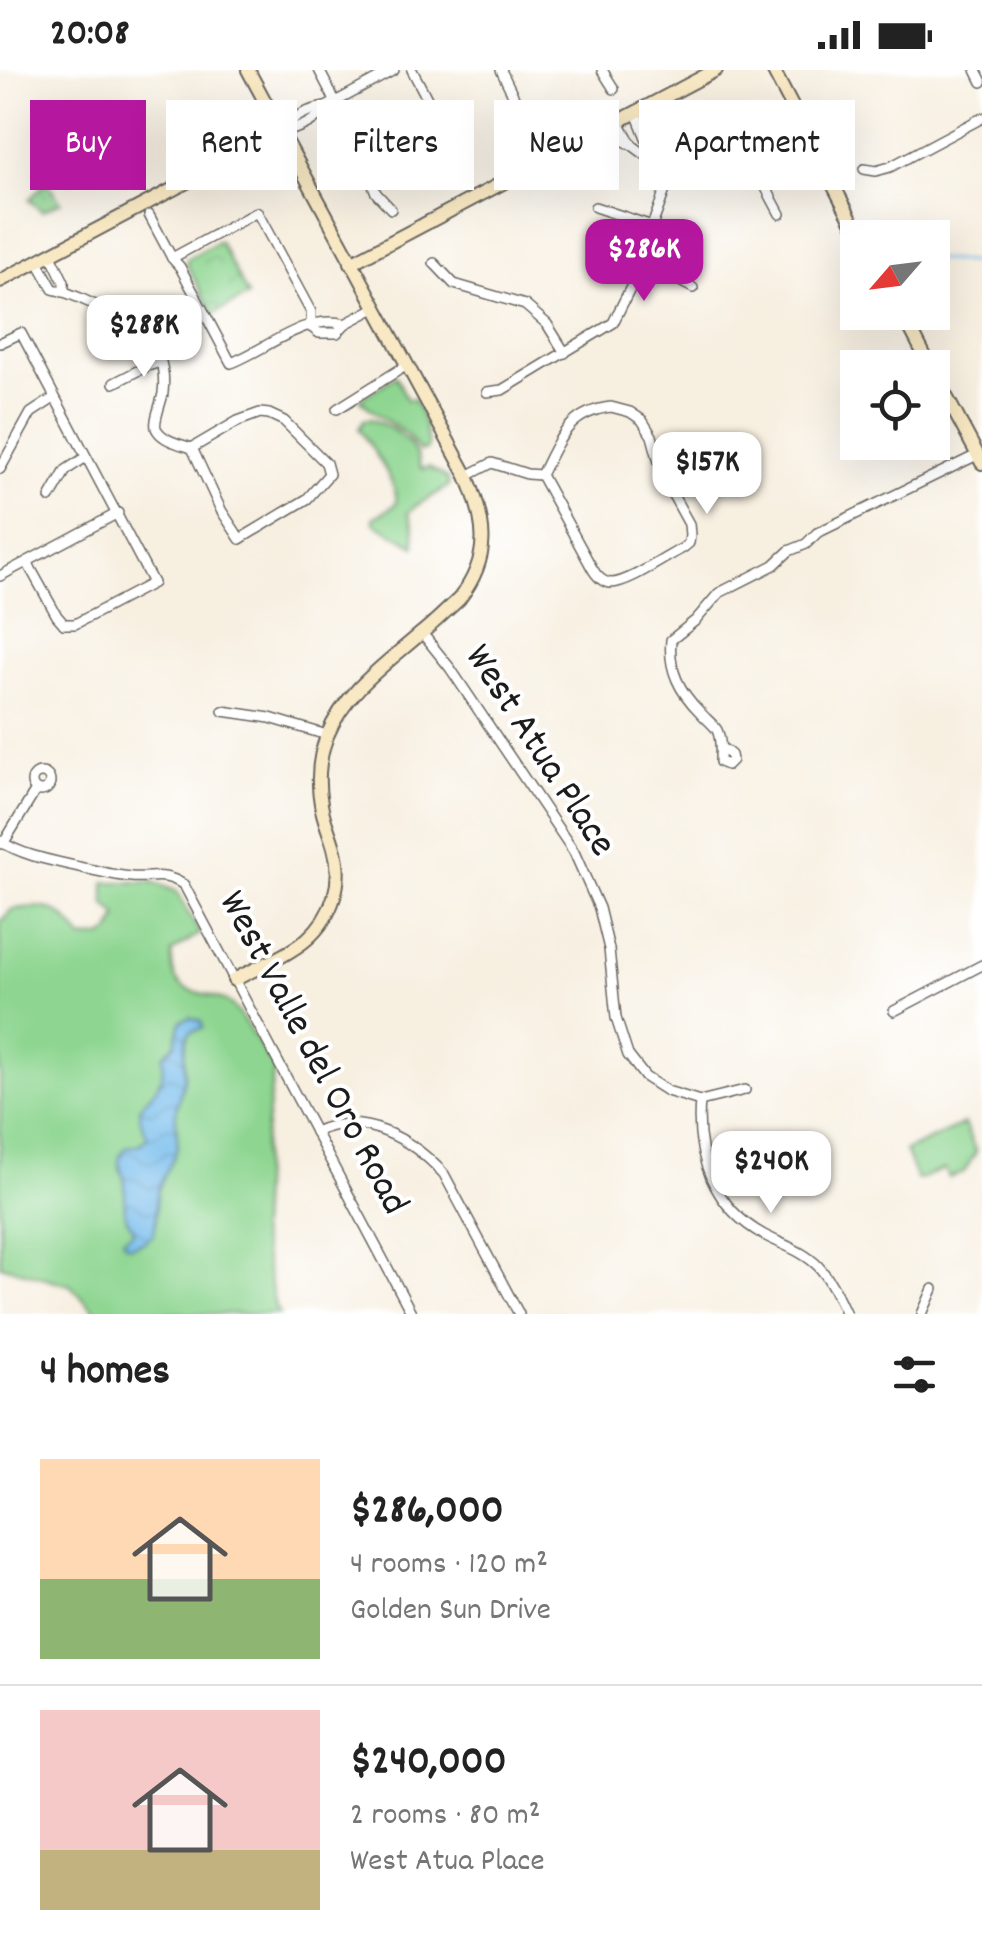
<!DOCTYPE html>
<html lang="en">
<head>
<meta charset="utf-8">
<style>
  :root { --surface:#fff; --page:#f6f6f6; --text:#222; --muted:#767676; --line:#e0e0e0; --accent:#b5179e }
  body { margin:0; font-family:Dekko,sans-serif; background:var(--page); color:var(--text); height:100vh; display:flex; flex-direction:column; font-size:38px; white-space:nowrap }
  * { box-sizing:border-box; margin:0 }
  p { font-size:32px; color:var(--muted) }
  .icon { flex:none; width:55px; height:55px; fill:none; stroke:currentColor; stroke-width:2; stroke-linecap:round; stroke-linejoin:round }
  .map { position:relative; height:1244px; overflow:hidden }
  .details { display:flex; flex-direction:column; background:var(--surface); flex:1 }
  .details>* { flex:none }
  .hud { position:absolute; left:30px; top:30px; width:922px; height:90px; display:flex; gap:20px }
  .needle { width:65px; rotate:242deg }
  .tools { position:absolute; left:840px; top:150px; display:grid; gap:20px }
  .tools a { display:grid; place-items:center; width:110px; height:110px; border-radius:0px; background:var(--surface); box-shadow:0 10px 40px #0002; font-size:50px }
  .price { position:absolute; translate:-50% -85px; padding:0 22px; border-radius:20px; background:#fff; color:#222; font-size:32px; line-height:65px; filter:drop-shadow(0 2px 5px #0008) }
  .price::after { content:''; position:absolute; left:50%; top:60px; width:30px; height:22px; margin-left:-15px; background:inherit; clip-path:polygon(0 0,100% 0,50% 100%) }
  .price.on { background:var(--accent); color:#fff }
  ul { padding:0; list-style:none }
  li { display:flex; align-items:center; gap:30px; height:250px; padding:0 40px }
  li+li { border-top:2px solid var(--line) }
  li span { display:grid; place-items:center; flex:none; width:280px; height:200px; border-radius:0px; color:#555 }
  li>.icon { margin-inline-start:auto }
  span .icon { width:120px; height:120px; fill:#fffc; stroke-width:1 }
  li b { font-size:42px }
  h2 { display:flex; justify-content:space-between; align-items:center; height:120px; padding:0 40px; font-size:42px }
  .pill { padding:0 35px; border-radius:0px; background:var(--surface); box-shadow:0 10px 40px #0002; font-size:35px; line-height:90px }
  .pill.on { background:var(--accent); color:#fff }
  .status { display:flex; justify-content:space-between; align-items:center; height:70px; padding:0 50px; background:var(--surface); direction:ltr }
  .status svg { height:28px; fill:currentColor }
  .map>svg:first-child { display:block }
  .grass { fill:#8dd590; stroke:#547856; stroke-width:2.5 }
  .park { fill:url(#park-crowns); stroke:#547856; stroke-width:2.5 }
  .water { fill:url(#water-waves); stroke:#486c84; stroke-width:2.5 }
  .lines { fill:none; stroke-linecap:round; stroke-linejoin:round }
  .stream { stroke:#75bcec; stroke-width:2.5 }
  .street-casing { stroke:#696661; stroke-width:12 }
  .secondary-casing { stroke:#696661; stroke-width:16 }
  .street { stroke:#fff; stroke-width:9 }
  .secondary { stroke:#f8e8c3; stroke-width:12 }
  .labels { text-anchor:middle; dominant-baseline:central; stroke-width:8; stroke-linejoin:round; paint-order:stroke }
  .street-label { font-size:40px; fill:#1c1c1c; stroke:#fff }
</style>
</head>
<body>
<div class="status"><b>20:08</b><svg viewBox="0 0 49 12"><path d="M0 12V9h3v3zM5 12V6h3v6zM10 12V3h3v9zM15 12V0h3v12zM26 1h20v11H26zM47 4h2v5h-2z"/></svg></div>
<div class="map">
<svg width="982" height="1244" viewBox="0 0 982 1244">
  <defs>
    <pattern id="park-crowns" width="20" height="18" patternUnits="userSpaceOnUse" patternTransform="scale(2.5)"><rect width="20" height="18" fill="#8dd590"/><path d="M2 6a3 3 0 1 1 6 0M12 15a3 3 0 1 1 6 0" fill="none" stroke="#79b67c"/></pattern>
    <pattern id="water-waves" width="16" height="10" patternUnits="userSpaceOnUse" patternTransform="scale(2.5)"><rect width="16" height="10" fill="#75bcec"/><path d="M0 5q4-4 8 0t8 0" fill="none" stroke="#65a1ca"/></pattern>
  </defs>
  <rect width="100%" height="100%" fill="#fff"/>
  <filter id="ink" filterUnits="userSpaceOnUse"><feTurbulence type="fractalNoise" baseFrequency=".01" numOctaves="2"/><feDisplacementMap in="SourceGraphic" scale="20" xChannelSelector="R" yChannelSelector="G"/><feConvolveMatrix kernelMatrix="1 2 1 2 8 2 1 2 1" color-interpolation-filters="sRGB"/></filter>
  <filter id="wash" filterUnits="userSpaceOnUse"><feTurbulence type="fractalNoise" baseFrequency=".0048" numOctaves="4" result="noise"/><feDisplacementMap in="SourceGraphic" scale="40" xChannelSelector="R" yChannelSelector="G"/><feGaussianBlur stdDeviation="2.25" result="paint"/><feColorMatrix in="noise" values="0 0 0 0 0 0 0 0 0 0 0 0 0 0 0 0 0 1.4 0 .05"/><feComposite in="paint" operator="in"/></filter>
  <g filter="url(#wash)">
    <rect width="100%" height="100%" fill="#f7efe0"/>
    <g class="grass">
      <path d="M396,306l11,24 6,-1c10,14 13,31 15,48l-2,3 -6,1c-6,-6 -10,-14 -17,-19 -15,-11 -31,-19 -43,-33z"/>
      <path d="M371,349c22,8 46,24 49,48l3,2 6,-2c7,7 19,7 20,18 -12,11 -31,16 -41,28l6,14 1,19 -41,-23 -1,-5c5,-3 19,-9 22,-14 9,-13 -28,-63 -36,-75l5,-9z"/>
      <path d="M105,812h48l23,9 24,42 -28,19c-3,49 28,34 57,51 11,7 36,52 45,65l-11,80 -4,83 16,75 4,8h-181l-28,-29 -70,-20v-342l11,-13c38,-6 48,-4 71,29l19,-2 10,-5 7,-16 -13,-12z"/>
      <polygon points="964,1054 976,1082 964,1102 949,1108 945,1099 917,1110 905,1081"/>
    </g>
    <g class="park">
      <polygon points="46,112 61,132 42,141 29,130"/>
      <polygon points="219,171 248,226 213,244 187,195 187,189"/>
    </g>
    <path class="water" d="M190,947l11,4 2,7 -13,4c-9,15 -4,30 -6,46 -2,13 -8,25 -8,38 -1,11 3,21 1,32 -4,15 -15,28 -19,43 -7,25 10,49 -28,55l-6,-3 -1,-4 10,-7 1,-3c-17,-19 -5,-28 -10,-50 -1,-4 -5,-13 -5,-17 0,-7 3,-10 8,-15l11,-2 8,-6 1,-3c-20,-41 2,-27 13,-56 4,-8 3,-16 3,-25l12,-11 6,-23z"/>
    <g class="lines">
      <g class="stream">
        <polyline points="852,186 858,187"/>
        <polyline points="932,189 982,193"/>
      </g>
    </g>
  </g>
  <g filter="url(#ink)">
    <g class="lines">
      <g class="street-casing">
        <g id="street">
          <polyline points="319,0 359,77 376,123 391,139"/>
          <polyline points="412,0 460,91 459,102"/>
          <polyline points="501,0 525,50 536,62"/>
          <polyline points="602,0 614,19"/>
          <polyline points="976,0 982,12"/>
          <polyline points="636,43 651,80 667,98"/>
          <polyline points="619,52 632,75"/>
          <polyline points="610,57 617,67 632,75 671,104"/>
          <path d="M281,62c11,-14 27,-23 45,-25l68,-37"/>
          <path d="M282,62c17,-3 34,-11 44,-25"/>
          <polyline points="864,99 876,101 890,97 982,48"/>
          <polyline points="595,137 652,156"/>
          <path d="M149,145l23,43 8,9 51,96c35,-13 75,-50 114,-39"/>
          <polyline points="51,185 64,212 64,221"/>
          <polyline points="172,188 257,142 311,242 311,257"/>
          <path d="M38,192l15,27c16,3 29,10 44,17 39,18 72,37 66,87 -1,9 -11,30 -6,37 7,11 23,14 35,18"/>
          <polyline points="434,193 454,214 525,235 547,254 565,283"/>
          <polyline points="641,197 678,210 693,218"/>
          <polyline points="311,257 319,263 337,263 345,254 375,238"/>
          <polyline points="0,273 21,263 153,513 75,554 64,554"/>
          <polyline points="114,313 145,297 160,292"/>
          <polyline points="487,322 502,320 613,253 641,197 652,156 671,104 694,85 737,64 780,144"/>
          <path d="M611,337l19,5 12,8 10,16 11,41 26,47 1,11 -1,8 -6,5c-16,8 -56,36 -73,35 -9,-1 -14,-8 -18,-15l-51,-93c18,-35 27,-63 70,-68z"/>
          <polyline points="337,339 407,295"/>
          <polygon points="260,343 269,344 284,351 326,393 329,404 307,429 240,469 221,440 192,378 238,351"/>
          <polyline points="0,399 31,343 54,328"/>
          <polyline points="467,406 492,393 527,404 541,405"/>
          <polyline points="50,428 66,400 86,387"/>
          <polyline points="27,492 57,546 64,554"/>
          <polyline points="0,506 118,443"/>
          <polyline points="422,563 450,598 574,782 599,838 609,879 616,948 628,985 645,1007 667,1021 700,1031 745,1020"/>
          <polyline points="223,641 270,648 327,665"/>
          <path d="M721,681l4,-1 6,5 1,5 -5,5 -7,-3c0,-10 2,-22 -3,-32 -4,-6 -12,-12 -17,-18 -20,-20 -32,-42 -29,-72l25,-20 23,-27 55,-28 15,-14 17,-7 11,-11 160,-78"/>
          <circle cx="41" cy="712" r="9"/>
          <path d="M0,771c25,16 55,20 83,27 16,3 32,8 48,9 22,2 32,-6 53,8l228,429"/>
          <polyline points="3,774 36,720"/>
          <polyline points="894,941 982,895"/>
          <path d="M700,1031c-5,55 14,107 64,134 19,10 39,16 54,31 13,14 20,31 28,48"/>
          <path d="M315,1062c47,-22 97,7 129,42l75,140"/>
          <polyline points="922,1244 933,1219"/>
        </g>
      </g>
      <g class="secondary-casing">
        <g id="secondary">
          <polyline points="773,0 861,168"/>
          <polyline points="351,193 716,0"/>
          <polyline points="0,211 281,62"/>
          <polyline points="902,242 931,298"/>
          <polyline points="932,300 982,393"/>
          <path d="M234,910c24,-13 53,-24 73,-41 26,-23 37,-58 27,-91 -4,-15 -11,-29 -13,-44 -4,-22 -2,-47 6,-68 18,-44 57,-71 92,-101 14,-11 27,-24 40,-36 33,-42 27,-77 8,-123l-219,-406"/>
        </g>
      </g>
      <use href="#street" class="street"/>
      <use href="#secondary" class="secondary"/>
    </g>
  </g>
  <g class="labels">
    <g class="street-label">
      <text transform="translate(538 682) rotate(57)">West Atua Place</text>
      <text transform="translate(311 984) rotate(62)">West Valle del Oro Road</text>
    </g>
  </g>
</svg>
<div class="tools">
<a><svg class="needle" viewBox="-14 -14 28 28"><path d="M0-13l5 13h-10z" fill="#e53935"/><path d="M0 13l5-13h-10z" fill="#767676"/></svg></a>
<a><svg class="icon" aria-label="locate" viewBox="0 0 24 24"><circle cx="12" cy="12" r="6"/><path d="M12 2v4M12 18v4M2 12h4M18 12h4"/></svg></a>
</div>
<b class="price on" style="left:644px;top:234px">$286K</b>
<b class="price" style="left:144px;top:310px">$288K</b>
<b class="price" style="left:707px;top:447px">$157K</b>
<b class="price" style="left:771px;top:1146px">$240K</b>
<div class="hud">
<a class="pill on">Buy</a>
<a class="pill">Rent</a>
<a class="pill">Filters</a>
<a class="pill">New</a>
<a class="pill">Apartment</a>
</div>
</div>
<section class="details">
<h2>4 homes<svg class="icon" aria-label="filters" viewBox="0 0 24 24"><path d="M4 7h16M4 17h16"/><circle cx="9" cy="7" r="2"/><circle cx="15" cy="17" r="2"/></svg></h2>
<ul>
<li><span style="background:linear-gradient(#ffd9b3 60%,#8fb573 0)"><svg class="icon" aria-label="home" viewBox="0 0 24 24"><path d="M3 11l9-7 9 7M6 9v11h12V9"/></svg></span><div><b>$286,000</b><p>4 rooms · 120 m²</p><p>Golden Sun Drive</p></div></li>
<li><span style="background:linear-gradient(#f6c9c9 70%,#c2b280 0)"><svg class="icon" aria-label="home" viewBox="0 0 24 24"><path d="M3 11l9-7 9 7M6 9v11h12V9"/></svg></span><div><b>$240,000</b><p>2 rooms · 80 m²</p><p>West Atua Place</p></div></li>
</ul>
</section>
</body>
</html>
